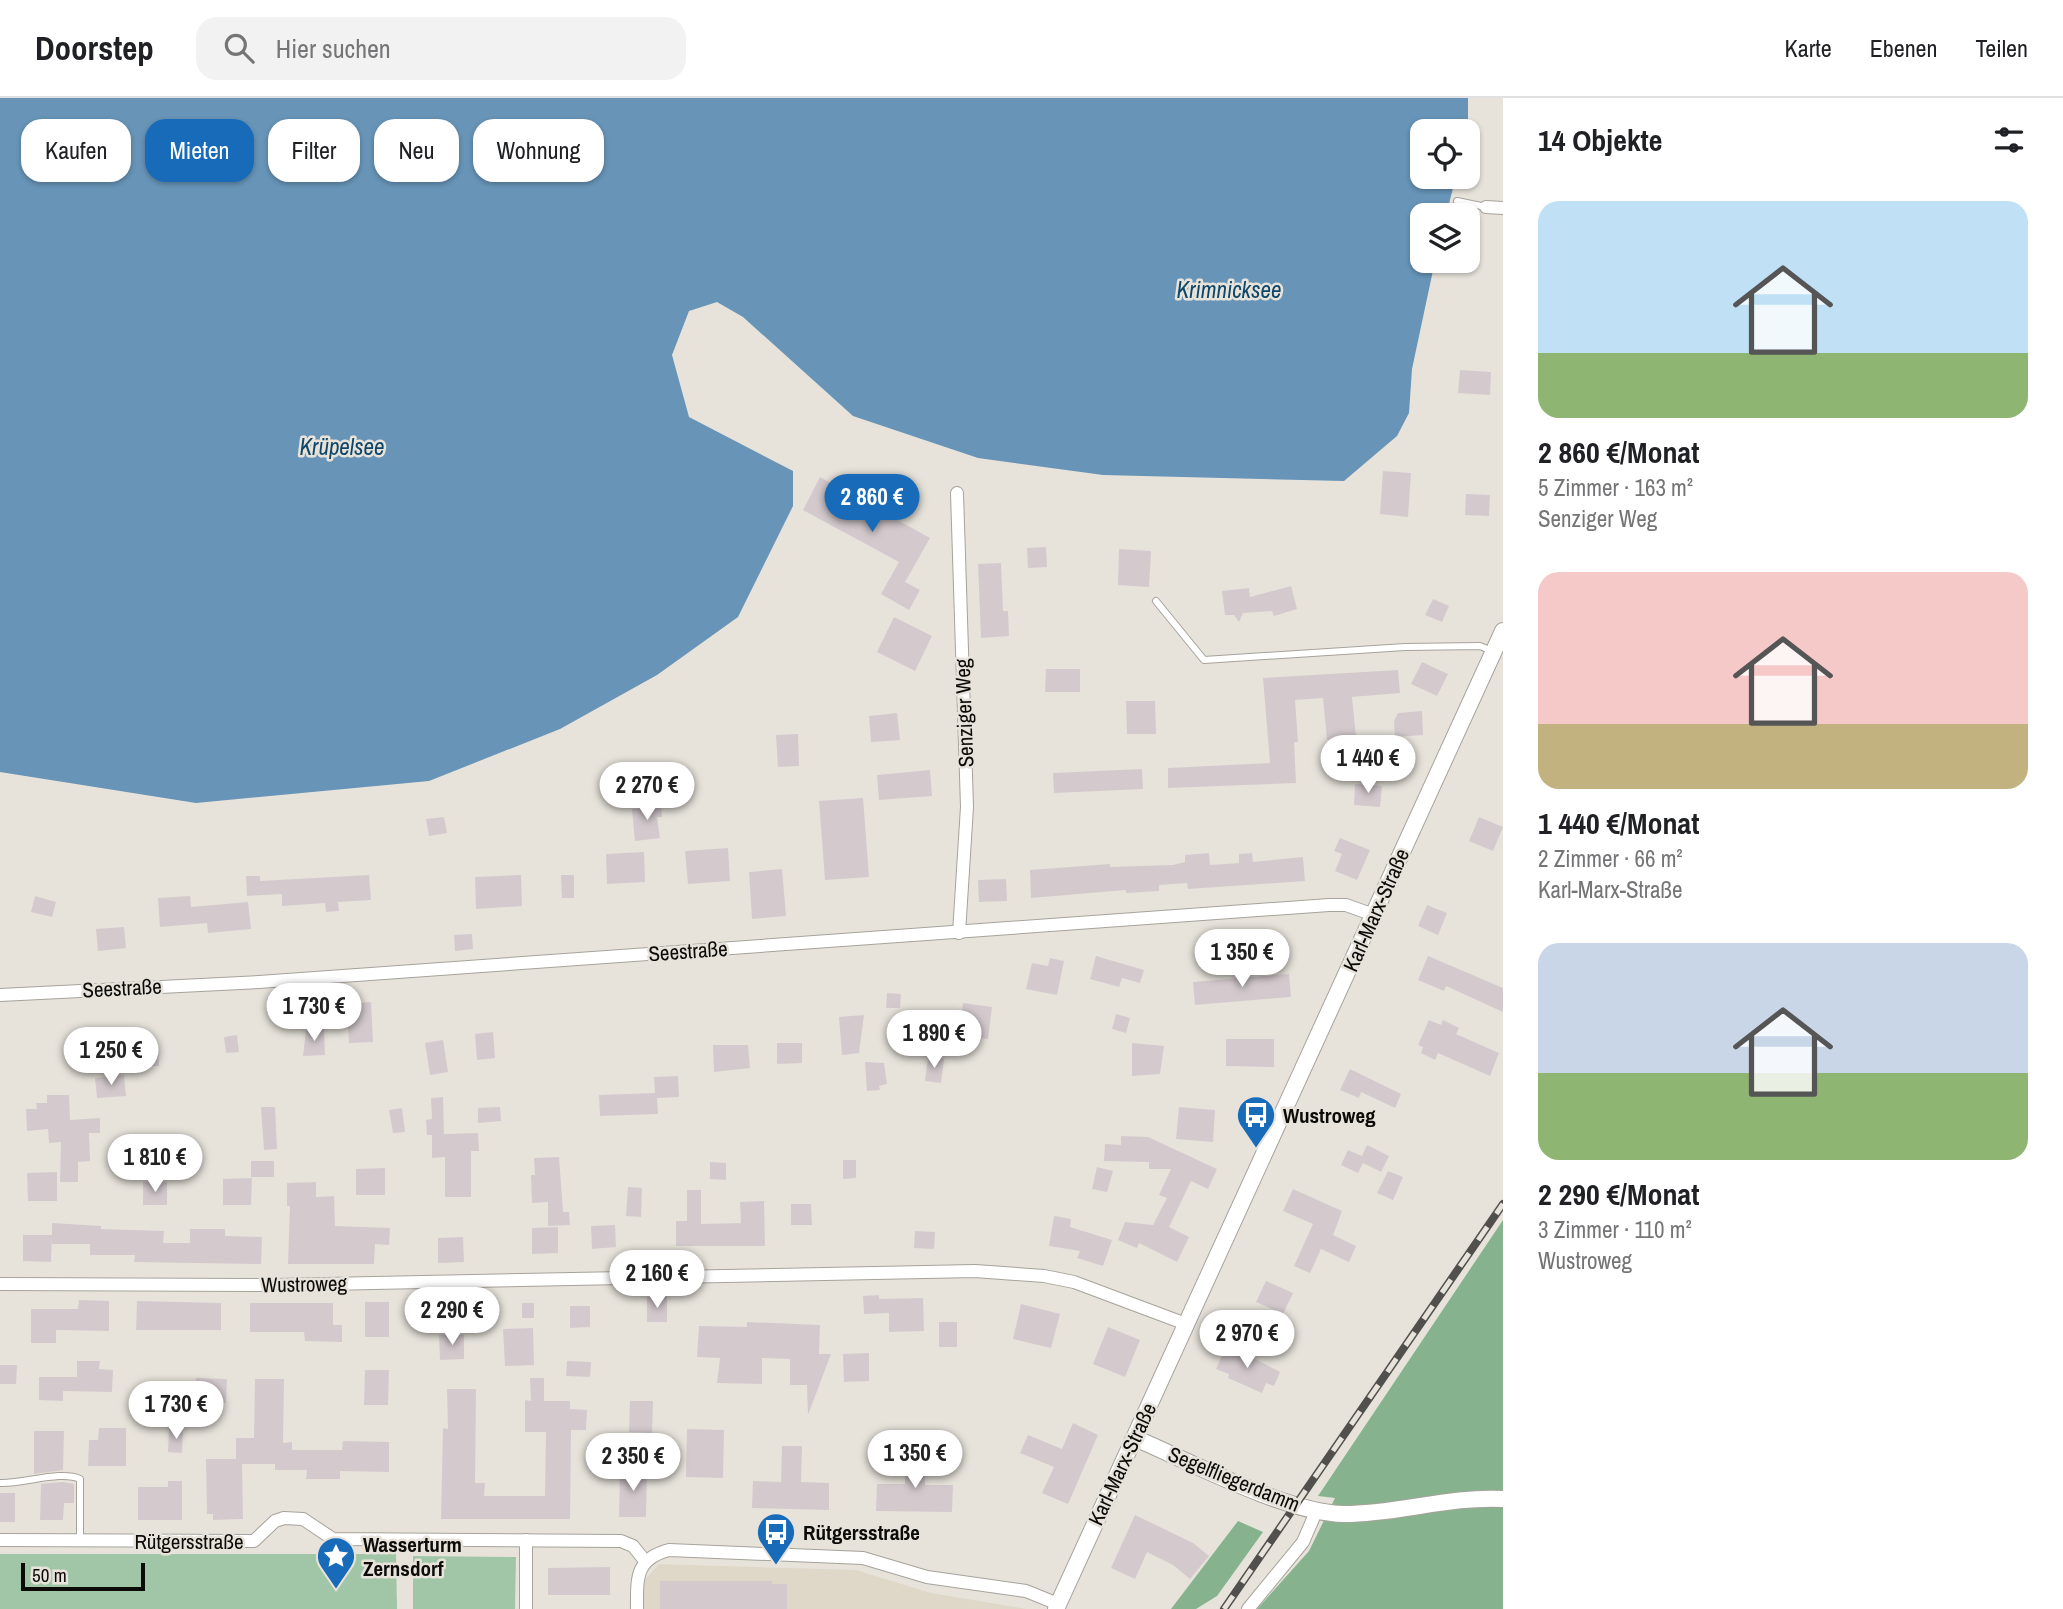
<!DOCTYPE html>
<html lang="de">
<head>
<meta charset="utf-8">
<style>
  :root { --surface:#fff; --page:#f2f2f2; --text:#202124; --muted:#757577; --line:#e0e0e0; --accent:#176bb9 }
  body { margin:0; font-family:"Archivo Narrow",sans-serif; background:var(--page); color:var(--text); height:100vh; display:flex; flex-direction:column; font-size:26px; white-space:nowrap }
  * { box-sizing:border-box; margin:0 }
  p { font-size:23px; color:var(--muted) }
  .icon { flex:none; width:38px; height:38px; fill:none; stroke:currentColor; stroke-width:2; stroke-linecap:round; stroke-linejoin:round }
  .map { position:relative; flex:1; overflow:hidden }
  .details { display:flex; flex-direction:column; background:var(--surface); width:560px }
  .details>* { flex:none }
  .hud { position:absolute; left:21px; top:21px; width:665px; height:63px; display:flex; gap:14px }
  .tools { position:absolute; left:1410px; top:21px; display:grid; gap:14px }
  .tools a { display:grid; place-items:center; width:70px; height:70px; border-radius:14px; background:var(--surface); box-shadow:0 2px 5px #0004; font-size:35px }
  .scale { position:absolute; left:21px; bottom:18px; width:124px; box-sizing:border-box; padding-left:7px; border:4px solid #0c0b08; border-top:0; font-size:19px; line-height:24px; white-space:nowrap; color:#0c0b08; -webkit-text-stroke:5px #e7e3db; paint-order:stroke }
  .price { position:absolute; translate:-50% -60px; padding:0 16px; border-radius:24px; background:#fff; color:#222; font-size:23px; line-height:46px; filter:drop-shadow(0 2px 4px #0008) }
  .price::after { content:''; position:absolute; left:50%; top:42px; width:21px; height:16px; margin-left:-10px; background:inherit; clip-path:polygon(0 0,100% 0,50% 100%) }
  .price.selected { background:var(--accent); color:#fff }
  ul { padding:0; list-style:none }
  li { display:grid; align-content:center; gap:14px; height:371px; padding:0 35px }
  li span { display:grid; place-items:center; height:217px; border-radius:21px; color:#555 }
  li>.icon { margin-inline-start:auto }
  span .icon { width:126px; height:126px; fill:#fffc; stroke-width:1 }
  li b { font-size:30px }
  h2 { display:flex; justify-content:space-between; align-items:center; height:84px; padding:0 35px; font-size:30px }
  .pill { padding:0 24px; border-radius:21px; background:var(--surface); box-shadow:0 2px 5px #0004; font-size:24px; line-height:63px }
  .pill.selected { background:var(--accent); color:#fff }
  header { display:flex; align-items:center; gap:42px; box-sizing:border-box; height:98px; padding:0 35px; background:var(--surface); border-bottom:2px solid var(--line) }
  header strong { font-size:33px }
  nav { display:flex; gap:38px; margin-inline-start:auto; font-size:24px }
  .search { width:490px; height:63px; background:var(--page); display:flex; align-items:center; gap:18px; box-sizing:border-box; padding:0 24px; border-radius:21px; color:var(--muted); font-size:26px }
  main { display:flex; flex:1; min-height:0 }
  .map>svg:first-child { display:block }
  .built { fill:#dfd8c8 }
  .green { fill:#a1c6a7 }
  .forest { fill:#86b38e }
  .water { fill:#6794b7 }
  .building { fill:#d4cace }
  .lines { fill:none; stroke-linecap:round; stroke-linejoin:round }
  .service-casing { stroke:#a6a39b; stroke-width:8 }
  .minor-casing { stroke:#a6a39b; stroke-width:14 }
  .tertiary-casing { stroke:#a6a39b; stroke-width:18 }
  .service { stroke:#fff; stroke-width:6 }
  .minor { stroke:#fff; stroke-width:12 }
  .tertiary { stroke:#fff; stroke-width:16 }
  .rail-casing { stroke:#52504c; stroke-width:8 }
  .rail { stroke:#e7e3db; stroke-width:5; stroke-dasharray:16; stroke-linecap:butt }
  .labels { text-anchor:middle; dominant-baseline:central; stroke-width:5; stroke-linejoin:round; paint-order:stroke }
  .street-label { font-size:21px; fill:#0c0b08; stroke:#e7e3db }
  .poi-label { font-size:21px; font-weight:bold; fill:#0c0b08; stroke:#e7e3db; text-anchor:start }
  .water-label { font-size:23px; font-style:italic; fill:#0e4669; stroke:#e7e3db }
</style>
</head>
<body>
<header>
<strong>Doorstep</strong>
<div class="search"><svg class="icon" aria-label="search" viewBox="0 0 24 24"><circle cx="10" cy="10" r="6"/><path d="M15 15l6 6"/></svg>Hier suchen</div>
<nav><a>Karte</a><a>Ebenen</a><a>Teilen</a></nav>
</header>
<main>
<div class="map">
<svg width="1503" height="1511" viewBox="0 0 1503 1511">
  <rect width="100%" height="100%" fill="#e7e3db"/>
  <polygon class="built" points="659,1466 856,1472 931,1495 1027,1511 644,1511 644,1483"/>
  <g class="green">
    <polygon points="0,1456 396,1456 397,1511 0,1511"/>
    <polygon points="413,1458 516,1459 515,1511 413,1511"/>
  </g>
  <g class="forest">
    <polygon points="1503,1122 1503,1511 1257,1511 1309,1453 1335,1400 1318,1398"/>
    <polygon points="1238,1423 1263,1434 1217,1498 1196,1511 1171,1511"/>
  </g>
  <polygon class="water" points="0,0 1468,0 1468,32 1423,33 1423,79 1456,79 1446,117 1423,117 1423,163 1435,163 1412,271 1409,315 1397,338 1344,383 1103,377 978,360 853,318 743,219 717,204 689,213 672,257 689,319 793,373 793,408 738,519 657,577 560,631 429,683 196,705 0,674"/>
  <g class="building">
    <polygon points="1460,272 1491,274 1490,297 1458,295"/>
    <polygon points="1383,373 1411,375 1408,419 1380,416"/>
    <polygon points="820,379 930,440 905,484 920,492 909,512 881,496 899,464 803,412"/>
    <polygon points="1466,396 1490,397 1489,418 1465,417"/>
    <polygon points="1046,449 1047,469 1028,470 1027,450"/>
    <polygon points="1119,451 1151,453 1149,489 1118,487"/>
    <polygon points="1001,465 1003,513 1008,513 1009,538 981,540 978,466"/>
    <polygon points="1291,488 1297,511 1274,518 1272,513 1243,515 1239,524 1234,517 1225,517 1222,493 1249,490 1250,499"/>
    <polygon points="1433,501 1449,508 1442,524 1425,517"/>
    <polygon points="894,519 932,538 915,573 877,554"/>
    <polygon points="1422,564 1448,576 1437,598 1411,586"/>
    <polygon points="1046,571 1080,571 1080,594 1045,594"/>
    <polygon points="1398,572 1400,595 1352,599 1356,639 1327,642 1323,600 1295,602 1298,644 1294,644 1296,685 1168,690 1168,670 1270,665 1263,580"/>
    <polygon points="1126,603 1155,603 1156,636 1127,636"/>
    <polygon points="1422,613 1423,637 1395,639 1394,623 1398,615"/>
    <polygon points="897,615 900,642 871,644 869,618"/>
    <polygon points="798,636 799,668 778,669 776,637"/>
    <polygon points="1142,671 1143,691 1054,695 1053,675"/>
    <polygon points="930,672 932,698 879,702 877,677"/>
    <polygon points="1355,686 1382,688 1380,709 1354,707"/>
    <polygon points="863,700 869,779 825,782 819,703"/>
    <polygon points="661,704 662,719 657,719 660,740 635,743 632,711 645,710 645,706"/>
    <polygon points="444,719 447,735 429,738 426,721"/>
    <polygon points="1479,719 1503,729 1493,753 1469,743"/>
    <polygon points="1340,740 1370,752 1357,782 1335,773 1342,756 1334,753"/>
    <polygon points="728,750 730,783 688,786 685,753"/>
    <polygon points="644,754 645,784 607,786 606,756"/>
    <polygon points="1209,755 1210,767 1239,765 1239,756 1252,755 1253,764 1303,759 1305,783 1188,791 1187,785 1159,787 1159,793 1126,795 1126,792 1031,800 1030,772 1110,766 1110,769 1173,767 1185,764 1185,757"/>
    <polygon points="782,771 786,818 752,821 749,774"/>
    <polygon points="369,777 371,802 338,804 339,813 326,814 325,805 282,808 282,796 247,798 246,778 260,778 260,783"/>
    <polygon points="521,777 522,808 476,811 475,779"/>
    <polygon points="561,777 574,777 574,800 562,800"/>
    <polygon points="1006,781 1007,803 979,804 978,782"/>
    <polygon points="35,798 56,804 52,819 31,814"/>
    <polygon points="190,798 191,809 248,804 251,831 208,835 207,825 160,829 158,800"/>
    <polygon points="1427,807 1447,815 1438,837 1418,828"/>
    <polygon points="124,829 126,850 98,853 96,831"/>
    <polygon points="472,836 473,851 455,853 454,837"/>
    <polygon points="1096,858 1144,872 1140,885 1122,880 1119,889 1090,881"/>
    <polygon points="1428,858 1503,890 1503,914 1446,888 1444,893 1418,882"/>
    <polygon points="1050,860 1064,863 1057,897 1026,891 1032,865 1048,868"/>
    <polygon points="1289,876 1291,899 1195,907 1193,884"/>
    <polygon points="887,895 901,896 900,910 886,910"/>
    <polygon points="371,904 373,944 349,945 348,930 340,931 339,906"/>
    <polygon points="963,905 992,909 988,941 959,938"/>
    <polygon points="1116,916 1130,920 1126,935 1112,931"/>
    <polygon points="864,917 859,955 842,957 839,919"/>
    <polygon points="1429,922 1441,927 1443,922 1459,930 1456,936 1499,955 1490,978 1438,955 1435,962 1421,955 1423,949 1418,947"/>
    <polygon points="324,931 325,957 303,958 306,932"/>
    <polygon points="493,934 495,960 477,962 475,936"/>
    <polygon points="237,937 239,954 226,955 224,939"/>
    <polygon points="1226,941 1274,941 1274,969 1226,968"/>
    <polygon points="443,942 448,974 430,977 425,945"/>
    <polygon points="777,945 802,945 802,965 777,966"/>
    <polygon points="1132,945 1164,948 1160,976 1132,978"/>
    <polygon points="140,946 158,946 159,968 141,968"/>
    <polygon points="713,947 748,947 750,970 714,974"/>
    <polygon points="928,959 944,961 941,985 925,983"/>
    <polygon points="865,964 884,965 887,986 879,988 880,992 867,993"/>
    <polygon points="1350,971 1401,996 1395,1010 1361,994 1359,1000 1340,992"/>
    <polygon points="124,977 126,998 97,1000 95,980"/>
    <polygon points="678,978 679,999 657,1000 658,1016 600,1018 599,997 655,995 654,979"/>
    <polygon points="47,997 69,997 70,1022 100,1020 100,1035 89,1035 90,1063 78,1064 78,1084 60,1084 61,1044 49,1045 48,1031 27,1033 26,1011 37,1011 36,1005 47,1005"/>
    <polygon points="443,999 444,1036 478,1035 479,1053 471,1053 471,1099 445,1099 445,1059 432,1060 432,1037 427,1037 426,1022 432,1021 431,1000"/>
    <polygon points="261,1009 275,1009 277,1051 264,1052"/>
    <polygon points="500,1009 501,1023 478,1025 478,1010"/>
    <polygon points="1179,1009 1215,1012 1213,1044 1176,1041"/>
    <polygon points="402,1010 405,1034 393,1035 389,1012"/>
    <polygon points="1121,1038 1148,1039 1217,1071 1208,1091 1191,1083 1169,1129 1189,1139 1177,1164 1139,1145 1137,1150 1118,1142 1125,1124 1153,1127 1167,1100 1159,1097 1171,1071 1149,1071 1149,1064 1104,1063 1105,1046 1121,1047"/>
    <polygon points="1367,1047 1389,1058 1381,1074 1363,1065 1358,1075 1341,1067 1348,1052 1362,1058"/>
    <polygon points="559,1059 563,1114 569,1114 570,1127 548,1128 548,1104 532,1105 531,1077 535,1077 534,1060"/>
    <polygon points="843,1062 856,1062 856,1080 843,1081"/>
    <rect x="251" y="1063" width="23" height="16"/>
    <polygon points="710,1064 726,1065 726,1082 710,1081"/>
    <polygon points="1097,1069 1113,1073 1107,1094 1092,1091"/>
    <polygon points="385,1070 385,1097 356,1097 356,1071"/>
    <polygon points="1388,1073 1403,1079 1393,1102 1377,1095"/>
    <polygon points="57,1074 57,1103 28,1103 27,1075"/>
    <polygon points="252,1080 251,1107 223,1107 223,1081"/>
    <rect x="143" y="1084" width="24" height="23"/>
    <polygon points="316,1084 316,1099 334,1098 335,1128 390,1130 389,1147 375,1146 374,1166 288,1166 290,1108 287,1108 287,1085"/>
    <polygon points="628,1089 642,1090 641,1119 626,1118"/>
    <polygon points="1293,1091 1342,1113 1333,1137 1356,1148 1349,1164 1321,1151 1310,1175 1294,1168 1313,1126 1283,1113"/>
    <polygon points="687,1092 701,1092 701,1126 741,1125 740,1104 764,1103 765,1148 676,1148 676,1123 687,1123"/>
    <polygon points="791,1106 811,1106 812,1127 791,1127"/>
    <polygon points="1054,1118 1071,1121 1070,1129 1112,1142 1103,1168 1077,1160 1080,1153 1049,1148"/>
    <polygon points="52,1125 101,1128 101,1131 164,1133 163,1145 190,1145 190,1131 225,1131 225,1138 262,1139 261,1166 134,1164 135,1157 90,1157 90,1146 52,1146"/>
    <polygon points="615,1127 616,1149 592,1151 591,1128"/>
    <polygon points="558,1129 558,1155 532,1156 532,1130"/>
    <polygon points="915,1133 935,1134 934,1151 914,1150"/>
    <polygon points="23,1137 52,1137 51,1164 23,1163"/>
    <polygon points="463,1139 464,1164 438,1165 438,1140"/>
    <polygon points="1266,1183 1293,1195 1283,1216 1256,1204"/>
    <polygon points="879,1197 879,1201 923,1200 924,1233 889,1234 889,1215 864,1216 863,1198"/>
    <rect x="647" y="1199" width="20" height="25"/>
    <polygon points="79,1202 109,1203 109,1233 56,1232 56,1245 31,1245 31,1211 78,1211"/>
    <polygon points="137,1203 221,1205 221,1232 136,1232"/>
    <rect x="365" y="1204" width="24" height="35"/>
    <polygon points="250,1205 333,1205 333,1227 342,1227 342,1244 305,1243 304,1234 250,1234"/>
    <rect x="522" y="1205" width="12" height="15"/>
    <polygon points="1021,1206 1060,1216 1051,1250 1013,1241"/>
    <polygon points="570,1208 590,1208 590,1229 570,1230"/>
    <polygon points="747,1224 820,1227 819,1256 831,1256 808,1317 807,1287 790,1287 790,1261 762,1260 762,1286 717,1285 720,1260 697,1259 699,1228 747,1229"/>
    <rect x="939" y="1224" width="18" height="25"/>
    <polygon points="1108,1229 1140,1242 1125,1279 1093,1266"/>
    <polygon points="533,1230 534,1267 505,1268 503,1231"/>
    <polygon points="439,1237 464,1237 464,1261 440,1262"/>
    <polygon points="1227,1246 1280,1274 1274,1288 1266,1285 1262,1295 1228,1280 1229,1276 1216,1271"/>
    <polygon points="869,1255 869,1283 844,1284 843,1256"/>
    <polygon points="77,1263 100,1263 99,1271 113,1272 112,1294 63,1293 63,1303 39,1302 39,1279 77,1279"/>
    <polygon points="567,1263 591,1264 590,1279 566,1278"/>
    <polygon points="0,1267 17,1267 16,1286 0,1286"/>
    <polygon points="365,1272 389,1272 388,1307 364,1307"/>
    <polygon points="196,1280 227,1281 226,1305 196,1305"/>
    <polygon points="530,1280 544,1280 544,1303 570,1303 570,1311 587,1312 586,1332 571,1332 570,1421 441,1421 443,1330 448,1331 447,1291 476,1291 475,1385 485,1385 484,1398 545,1398 546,1334 525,1334 525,1302 531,1303"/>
    <polygon points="255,1281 284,1281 283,1345 292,1344 292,1352 342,1352 343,1343 389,1344 389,1374 340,1373 340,1381 306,1381 307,1372 275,1372 275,1366 242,1366 243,1421 213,1422 213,1416 207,1416 206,1361 236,1361 236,1340 254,1340"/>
    <polygon points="630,1303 653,1303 652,1335 629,1334"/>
    <polygon points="1073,1325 1098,1337 1068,1406 1042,1395 1054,1369 1020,1355 1028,1337 1062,1351"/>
    <polygon points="99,1330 126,1330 126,1368 88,1368 89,1342 98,1342"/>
    <polygon points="169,1331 183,1331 182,1355 168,1354"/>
    <polygon points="687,1331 724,1332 723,1380 686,1379"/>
    <polygon points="34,1333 64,1333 63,1372 34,1376"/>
    <polygon points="782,1348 802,1348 801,1384 829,1385 829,1412 752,1410 753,1383 781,1384"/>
    <polygon points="905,1350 925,1350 925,1387 953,1387 952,1414 876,1413 877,1386 905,1386"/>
    <polygon points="620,1371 647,1371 646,1419 619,1419"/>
    <polygon points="168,1383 182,1383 182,1422 138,1422 138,1389 168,1389"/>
    <polygon points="63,1384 74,1386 74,1405 64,1405 63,1422 40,1422 41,1386"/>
    <rect x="0" y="1395" width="15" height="29"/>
    <polygon points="1135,1417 1193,1445 1209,1458 1190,1481 1173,1467 1147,1454 1135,1481 1111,1470"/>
    <polygon points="610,1469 610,1497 548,1497 548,1470"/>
    <polygon points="660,1483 772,1483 772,1486 787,1486 787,1511 660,1511"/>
  </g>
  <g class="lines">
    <g class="service-casing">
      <g id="service">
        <polyline points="1457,103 1486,109"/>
        <polyline points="1156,503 1204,562 1405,549 1480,548 1492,553"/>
        <path d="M0,1385c24,1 61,-13 80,-4v61"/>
      </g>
    </g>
    <g class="minor-casing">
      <g id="minor">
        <polyline points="1486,109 1503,110"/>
        <polyline points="957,395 967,709 959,835"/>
        <polyline points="0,897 259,884 1329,807 1346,807 1374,817"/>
        <polyline points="0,1186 275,1187 975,1173 1044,1178 1074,1184 1186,1226"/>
        <polyline points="0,1442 254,1443 275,1423 284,1420 303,1421 333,1441 621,1443 633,1448 645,1463"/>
        <polyline points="526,1511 526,1442"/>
        <path d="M637,1511c0,-31 -2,-50 32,-59l194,8 64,19 99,14 32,13"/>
        <polyline points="1248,1511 1303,1444 1316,1414"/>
      </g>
    </g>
    <g class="tertiary-casing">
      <g id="tertiary">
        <path d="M1135,1340c53,23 154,76 209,76 54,0 105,-18 159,-15"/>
        <polyline points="1056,1511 1503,533"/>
      </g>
    </g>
    <use href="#service" class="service"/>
    <use href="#minor" class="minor"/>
    <use href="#tertiary" class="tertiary"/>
    <g class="rail-casing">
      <polyline id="rail" points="1224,1511 1503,1106"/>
    </g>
    <use href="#rail" class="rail"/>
  </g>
  <defs>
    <g id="bus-pin" transform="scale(2.0125)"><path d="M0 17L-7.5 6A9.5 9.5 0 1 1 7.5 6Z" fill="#176bb9" stroke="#e7e3db"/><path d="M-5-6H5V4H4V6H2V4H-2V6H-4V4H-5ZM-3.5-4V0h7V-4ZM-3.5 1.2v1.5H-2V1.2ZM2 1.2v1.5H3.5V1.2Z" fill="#fff"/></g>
    <g id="sight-pin" transform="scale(2.0125)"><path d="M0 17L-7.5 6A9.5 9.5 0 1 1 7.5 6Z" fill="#176bb9" stroke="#e7e3db"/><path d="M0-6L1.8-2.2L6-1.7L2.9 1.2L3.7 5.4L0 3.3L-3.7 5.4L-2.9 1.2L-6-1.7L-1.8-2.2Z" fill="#fff"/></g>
  </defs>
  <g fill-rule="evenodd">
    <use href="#bus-pin" x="1256" y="1017"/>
    <use href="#bus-pin" x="776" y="1434"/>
    <use href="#sight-pin" x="336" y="1458"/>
  </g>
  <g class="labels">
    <g class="street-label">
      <text transform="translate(964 615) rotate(-92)">Senziger Weg</text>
      <text transform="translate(1376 812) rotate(-66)">Karl-Marx-Straße</text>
      <text transform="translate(688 853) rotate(-4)">Seestraße</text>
      <text transform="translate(122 890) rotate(-3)">Seestraße</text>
      <text transform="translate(304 1186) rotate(-1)">Wustroweg</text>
      <text transform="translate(1122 1366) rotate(-65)">Karl-Marx-Straße</text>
      <text transform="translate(1234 1381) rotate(22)">Segelfliegerdamm</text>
      <text x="189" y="1443">Rütgersstraße</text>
    </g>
    <g class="poi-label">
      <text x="1283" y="1017">Wustroweg</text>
      <text x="803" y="1434">Rütgersstraße</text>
      <text x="363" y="1446">Wasserturm<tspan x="363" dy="24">Zernsdorf</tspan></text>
    </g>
    <g class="water-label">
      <text x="1229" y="191">Krimnicksee</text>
      <text x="342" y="348">Krüpelsee</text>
    </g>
  </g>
</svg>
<div class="tools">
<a><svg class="icon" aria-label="locate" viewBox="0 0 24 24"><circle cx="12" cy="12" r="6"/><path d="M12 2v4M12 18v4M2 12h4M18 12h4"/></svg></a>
<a><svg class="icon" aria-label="layers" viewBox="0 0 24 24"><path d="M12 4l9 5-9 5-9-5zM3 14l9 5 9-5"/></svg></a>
</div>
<div class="scale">50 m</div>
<b class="price selected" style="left:872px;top:436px">2 860 €</b>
<b class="price" style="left:1368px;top:697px">1 440 €</b>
<b class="price" style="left:647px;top:724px">2 270 €</b>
<b class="price" style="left:1242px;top:891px">1 350 €</b>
<b class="price" style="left:314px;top:945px">1 730 €</b>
<b class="price" style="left:934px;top:972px">1 890 €</b>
<b class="price" style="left:111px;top:989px">1 250 €</b>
<b class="price" style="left:155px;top:1096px">1 810 €</b>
<b class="price" style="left:657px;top:1212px">2 160 €</b>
<b class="price" style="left:452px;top:1249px">2 290 €</b>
<b class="price" style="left:1247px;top:1272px">2 970 €</b>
<b class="price" style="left:176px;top:1343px">1 730 €</b>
<b class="price" style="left:915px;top:1392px">1 350 €</b>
<b class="price" style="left:633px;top:1395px">2 350 €</b>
<div class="hud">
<a class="pill">Kaufen</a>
<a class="pill selected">Mieten</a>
<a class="pill">Filter</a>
<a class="pill">Neu</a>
<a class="pill">Wohnung</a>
</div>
</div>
<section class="details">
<h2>14 Objekte<svg class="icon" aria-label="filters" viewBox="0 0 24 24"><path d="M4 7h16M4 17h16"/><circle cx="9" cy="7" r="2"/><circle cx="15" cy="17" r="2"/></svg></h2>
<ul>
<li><span style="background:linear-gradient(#bfe0f5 70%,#8fb573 0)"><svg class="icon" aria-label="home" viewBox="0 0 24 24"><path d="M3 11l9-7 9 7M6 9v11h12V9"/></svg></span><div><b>2 860 €/Monat</b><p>5 Zimmer · 163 m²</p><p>Senziger Weg</p></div></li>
<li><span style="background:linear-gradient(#f6c9c9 70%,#c2b280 0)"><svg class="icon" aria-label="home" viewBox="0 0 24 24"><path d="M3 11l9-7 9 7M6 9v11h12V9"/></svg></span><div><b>1 440 €/Monat</b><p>2 Zimmer · 66 m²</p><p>Karl-Marx-Straße</p></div></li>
<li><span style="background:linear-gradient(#c9d6e8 60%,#8fb573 0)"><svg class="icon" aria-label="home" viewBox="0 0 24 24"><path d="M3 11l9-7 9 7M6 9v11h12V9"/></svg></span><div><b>2 290 €/Monat</b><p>3 Zimmer · 110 m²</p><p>Wustroweg</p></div></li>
</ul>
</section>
</main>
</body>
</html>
